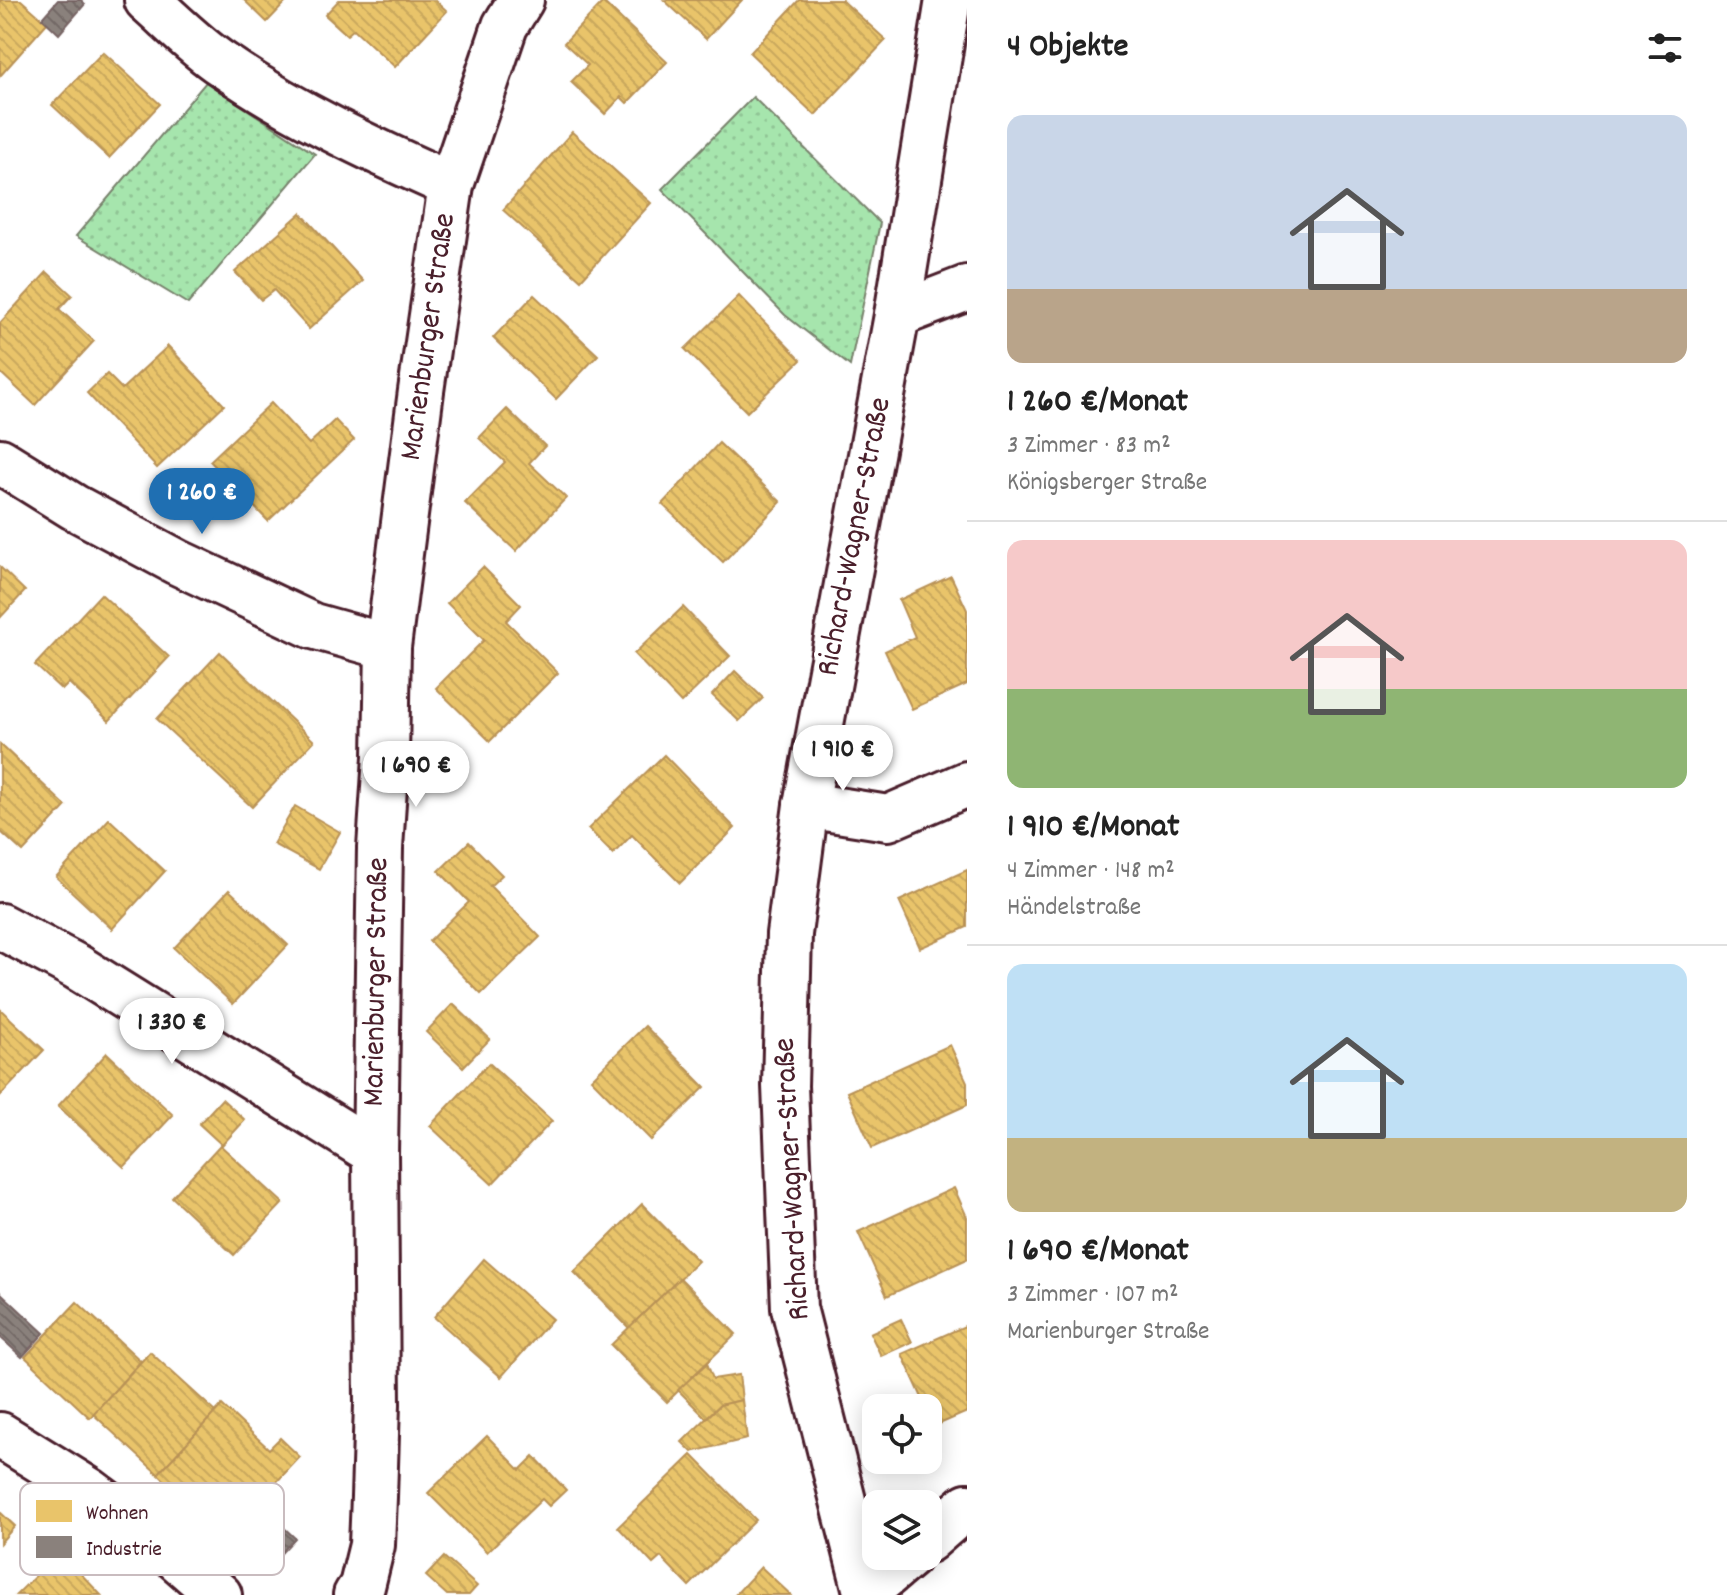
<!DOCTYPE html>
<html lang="de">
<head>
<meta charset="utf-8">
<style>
  :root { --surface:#fff; --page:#f2f2f2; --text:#222; --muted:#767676; --line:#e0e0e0; --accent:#1f6fb2 }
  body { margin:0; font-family:Dekko,sans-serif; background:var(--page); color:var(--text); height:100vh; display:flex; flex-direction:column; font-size:30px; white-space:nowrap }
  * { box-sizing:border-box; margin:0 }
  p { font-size:26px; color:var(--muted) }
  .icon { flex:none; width:44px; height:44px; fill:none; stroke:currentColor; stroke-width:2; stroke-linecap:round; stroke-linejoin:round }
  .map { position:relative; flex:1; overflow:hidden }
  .side { display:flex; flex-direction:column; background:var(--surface); width:760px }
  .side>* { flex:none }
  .tools { position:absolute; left:862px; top:1394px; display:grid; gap:16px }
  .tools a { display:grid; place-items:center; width:80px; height:80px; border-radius:16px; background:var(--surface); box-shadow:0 4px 20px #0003; font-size:40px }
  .price { position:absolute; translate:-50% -68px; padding:0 18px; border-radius:28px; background:#fff; color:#222; font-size:26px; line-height:52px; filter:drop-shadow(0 2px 4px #0008) }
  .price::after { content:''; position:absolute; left:50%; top:48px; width:24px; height:18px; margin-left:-12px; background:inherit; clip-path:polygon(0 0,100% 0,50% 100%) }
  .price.on { background:var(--accent); color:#fff }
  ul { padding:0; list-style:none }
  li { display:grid; align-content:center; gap:16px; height:424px; padding:0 40px }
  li+li { border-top:2px solid var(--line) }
  li span { display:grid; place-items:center; height:248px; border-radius:16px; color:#555 }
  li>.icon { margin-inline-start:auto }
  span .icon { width:144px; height:144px; fill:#fffc; stroke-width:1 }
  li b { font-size:34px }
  h2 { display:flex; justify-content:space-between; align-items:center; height:96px; padding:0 40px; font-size:34px }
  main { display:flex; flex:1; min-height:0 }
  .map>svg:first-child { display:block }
  .grass { fill:url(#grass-dots); stroke:#78826c; stroke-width:2 }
  .homes { fill:url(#homes-back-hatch); stroke:#b99257; stroke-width:2 }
  .industry { fill:url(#industry-back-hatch); stroke:#776464; stroke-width:2 }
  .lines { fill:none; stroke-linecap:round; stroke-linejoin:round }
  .minor-casing { stroke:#4a1f2b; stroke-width:50 }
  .minor { stroke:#fff; stroke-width:44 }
  .labels { text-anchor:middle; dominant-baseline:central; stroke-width:8; stroke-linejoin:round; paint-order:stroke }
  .street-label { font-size:32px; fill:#4a1f2b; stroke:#fff }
  .key { fill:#fff; stroke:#c9bcbf; stroke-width:2 }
  .key-label { font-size:22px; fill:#4a1f2b }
</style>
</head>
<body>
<main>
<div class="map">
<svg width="967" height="1595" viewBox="0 0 967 1595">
  <defs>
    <pattern id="grass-dots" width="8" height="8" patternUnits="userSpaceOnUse" patternTransform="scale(2)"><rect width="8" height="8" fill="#a6e5ad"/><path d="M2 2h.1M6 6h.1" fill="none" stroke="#90c495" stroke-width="1.8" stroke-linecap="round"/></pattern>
    <pattern id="homes-back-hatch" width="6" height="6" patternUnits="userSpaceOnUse" patternTransform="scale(2)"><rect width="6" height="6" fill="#e9c46a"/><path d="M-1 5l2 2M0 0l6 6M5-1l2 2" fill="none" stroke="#c9a85c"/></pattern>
    <pattern id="industry-back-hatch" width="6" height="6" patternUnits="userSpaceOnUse" patternTransform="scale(2)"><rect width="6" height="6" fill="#8a817c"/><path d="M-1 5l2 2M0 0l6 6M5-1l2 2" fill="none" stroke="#736966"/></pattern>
  </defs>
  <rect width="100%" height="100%" fill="#fff"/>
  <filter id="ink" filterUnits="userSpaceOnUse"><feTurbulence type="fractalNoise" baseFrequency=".0125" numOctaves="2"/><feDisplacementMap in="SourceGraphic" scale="16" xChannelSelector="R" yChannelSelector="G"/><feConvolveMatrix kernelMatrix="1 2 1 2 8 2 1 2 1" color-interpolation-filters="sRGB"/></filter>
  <g filter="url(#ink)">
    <g class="grass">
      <polygon points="206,82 315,154 188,304 76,236"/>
      <polygon points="753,97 880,223 850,366 785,315 662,189"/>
    </g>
    <g class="homes">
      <polygon points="0,0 21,0 47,23 0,76"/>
      <polygon points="244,0 288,0 267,22"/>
      <polygon points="339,0 435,0 447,11 395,67 354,29 347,35 325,15"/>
      <polygon points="664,0 742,0 706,39"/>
      <polygon points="799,0 842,0 886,40 815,115 750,53"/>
      <polygon points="603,2 667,62 627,103 621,97 605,114 571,82 588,65 564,43"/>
      <polygon points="103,52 160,104 109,158 52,105"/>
      <polygon points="572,132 651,203 581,280 503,210"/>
      <polygon points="301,213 363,281 309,329 274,290 261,300 235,272"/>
      <polygon points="47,272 72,295 59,309 94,341 35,405 0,372 0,323"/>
      <polygon points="534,295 598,355 556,399 493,338"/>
      <polygon points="739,296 801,360 747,412 685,349"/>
      <polygon points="168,346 224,405 157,468 87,393 107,374 122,389"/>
      <polygon points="271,403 309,444 335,420 354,440 268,521 210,461"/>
      <polygon points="507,409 545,446 529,463 566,498 516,551 465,503 505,462 479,438"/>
      <polygon points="719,443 781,502 723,562 662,504"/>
      <polygon points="0,567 25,591 0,618"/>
      <polygon points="483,567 521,605 506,621 558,673 490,741 436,688 484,640 447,603"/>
      <polygon points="951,576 967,610 967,684 912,709 885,651 915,637 899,600"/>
      <polygon points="101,594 169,657 109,721 69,683 62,690 35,665"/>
      <polygon points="683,607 730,656 681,703 634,654"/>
      <polygon points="220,652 314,741 252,807 157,719"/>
      <polygon points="735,671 763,698 739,721 712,695"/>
      <polygon points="0,744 66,806 23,852 0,831"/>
      <polygon points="664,755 735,828 680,883 632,835 613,854 588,829"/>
      <polygon points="295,806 340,832 319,869 273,844"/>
      <polygon points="109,819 165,871 112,929 56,877"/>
      <polygon points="469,842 502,875 490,886 540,937 481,994 429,941 469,902 439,871"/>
      <polygon points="967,870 967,927 920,948 899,901"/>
      <polygon points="229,890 288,945 233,1004 174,948"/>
      <polygon points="453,1004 490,1039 463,1067 426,1032"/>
      <polygon points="0,1009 44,1050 0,1096"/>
      <polygon points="645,1026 705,1087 651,1140 591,1079"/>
      <polygon points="950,1045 967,1082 967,1105 872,1148 847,1092"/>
      <polygon points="107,1053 173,1115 124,1167 58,1106"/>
      <polygon points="489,1063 552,1121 492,1184 430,1126"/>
      <polygon points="222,1099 245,1120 222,1145 199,1124"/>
      <polygon points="220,1145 283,1203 234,1255 172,1197"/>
      <polygon points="954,1188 967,1217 967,1259 887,1296 858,1232"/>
      <polygon points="642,1204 698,1261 629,1328 574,1272"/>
      <polygon points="484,1259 552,1319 501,1377 434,1317"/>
      <polygon points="680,1278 736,1334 667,1402 611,1345"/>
      <polygon points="77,1302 141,1361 90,1418 25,1357"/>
      <polygon points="901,1319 912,1342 881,1356 870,1333"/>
      <polygon points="967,1325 967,1412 935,1426 902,1354"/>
      <polygon points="150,1352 216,1412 158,1474 93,1414"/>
      <polygon points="707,1363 713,1379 739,1375 742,1400 720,1405 706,1418 678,1390"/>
      <polygon points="742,1400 747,1439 692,1452 682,1442 720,1405"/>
      <polygon points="222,1405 269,1449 280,1438 300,1457 225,1537 158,1474"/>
      <polygon points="487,1436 520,1470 534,1456 566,1490 549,1506 542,1499 487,1552 428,1493"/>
      <polygon points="692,1455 756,1520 689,1586 661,1557 653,1564 618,1527"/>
      <polygon points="0,1512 15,1526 0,1543"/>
      <polygon points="60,1552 101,1595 16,1595"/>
      <polygon points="444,1557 477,1586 469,1595 447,1595 426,1576"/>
      <polygon points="761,1567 791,1595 735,1595"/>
    </g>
    <g class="industry">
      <polygon points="58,0 81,0 85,4 59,34 42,18"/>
      <polygon points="0,1292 44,1333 22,1357 0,1337"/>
      <polygon points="263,1508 295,1538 273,1562 241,1532"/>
    </g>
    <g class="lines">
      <g class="minor-casing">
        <g id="minor">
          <path d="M147,0c24,21 48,46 75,64 71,49 150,86 229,121"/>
          <polyline points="897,315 967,288"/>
          <polyline points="0,461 74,507 177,562 313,626 388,647"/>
          <polyline points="806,805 888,818 967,784"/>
          <polyline points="0,926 77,967 375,1153"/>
          <polyline points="0,1435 90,1491 157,1541 219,1595"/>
          <polyline points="928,1540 967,1506"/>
          <polyline points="866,1592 909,1556"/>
          <polyline points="356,1595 362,1586 372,1545 374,1497 377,1404 375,1153 380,848 386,757 388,647 421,391 451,185 505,26 521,0"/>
          <polyline points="867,1595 794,1308 785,1086 789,934 806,805 897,315 948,0"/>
        </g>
      </g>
      <use href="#minor" class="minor"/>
    </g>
  </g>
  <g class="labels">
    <g class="street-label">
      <text transform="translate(430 337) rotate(-82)">Marienburger Straße</text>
      <text transform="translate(856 537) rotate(-79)">Richard-Wagner-Straße</text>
      <text transform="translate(378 982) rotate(-89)">Marienburger Straße</text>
      <text transform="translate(794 1179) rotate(-93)">Richard-Wagner-Straße</text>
    </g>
  </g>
  <rect x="20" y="1483" width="264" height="92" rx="12" class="key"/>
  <rect x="36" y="1500" width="36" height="22" fill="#e9c46a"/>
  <rect x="36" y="1536" width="36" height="22" fill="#8a817c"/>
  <g class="key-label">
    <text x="86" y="1519">Wohnen</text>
    <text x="86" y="1555">Industrie</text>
  </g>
</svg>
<div class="tools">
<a><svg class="icon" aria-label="locate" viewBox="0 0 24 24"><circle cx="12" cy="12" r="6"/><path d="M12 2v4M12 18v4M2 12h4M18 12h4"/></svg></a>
<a><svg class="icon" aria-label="layers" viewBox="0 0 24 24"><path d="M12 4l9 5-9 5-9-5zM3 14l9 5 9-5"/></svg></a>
</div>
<b class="price on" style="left:202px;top:536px">1 260 €</b>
<b class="price" style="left:843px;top:793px">1 910 €</b>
<b class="price" style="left:416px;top:809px">1 690 €</b>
<b class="price" style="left:172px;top:1066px">1 330 €</b>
</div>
<section class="side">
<h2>4 Objekte<svg class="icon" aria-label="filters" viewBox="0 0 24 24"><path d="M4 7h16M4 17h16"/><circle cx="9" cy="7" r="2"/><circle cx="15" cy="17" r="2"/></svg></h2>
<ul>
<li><span style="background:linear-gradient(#c9d6e8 70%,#b9a48a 0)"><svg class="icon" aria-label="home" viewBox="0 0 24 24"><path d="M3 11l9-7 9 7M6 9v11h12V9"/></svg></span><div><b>1 260 €/Monat</b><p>3 Zimmer · 83 m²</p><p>Königsberger Straße</p></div></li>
<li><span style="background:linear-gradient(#f6c9c9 60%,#8fb573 0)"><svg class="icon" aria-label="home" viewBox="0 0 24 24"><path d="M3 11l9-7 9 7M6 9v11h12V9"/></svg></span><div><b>1 910 €/Monat</b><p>4 Zimmer · 148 m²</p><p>Händelstraße</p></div></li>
<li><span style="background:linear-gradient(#bfe0f5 70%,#c2b280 0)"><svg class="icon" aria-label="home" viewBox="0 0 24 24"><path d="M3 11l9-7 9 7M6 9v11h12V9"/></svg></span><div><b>1 690 €/Monat</b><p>3 Zimmer · 107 m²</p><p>Marienburger Straße</p></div></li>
</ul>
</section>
</main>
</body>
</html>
